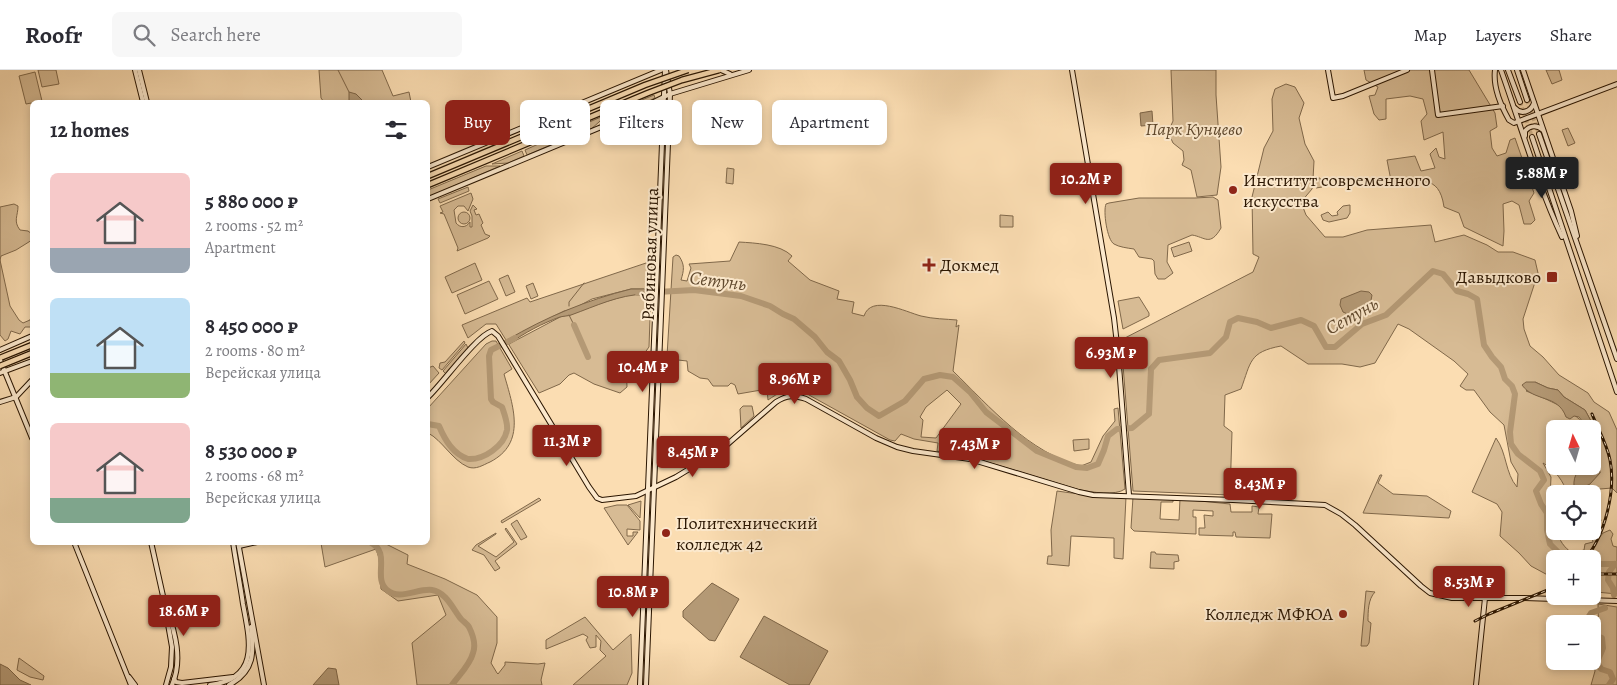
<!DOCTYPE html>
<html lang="en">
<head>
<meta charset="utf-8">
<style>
  :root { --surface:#fff; --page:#f7f7f7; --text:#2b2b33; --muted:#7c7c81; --line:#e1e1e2; --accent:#8f2418 }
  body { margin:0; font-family:Alegreya,serif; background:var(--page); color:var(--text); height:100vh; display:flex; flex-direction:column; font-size:19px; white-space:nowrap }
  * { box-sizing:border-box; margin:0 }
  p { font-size:16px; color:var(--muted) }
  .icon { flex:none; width:28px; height:28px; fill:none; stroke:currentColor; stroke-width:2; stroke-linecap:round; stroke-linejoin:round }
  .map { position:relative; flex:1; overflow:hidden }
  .drawer { position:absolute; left:30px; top:30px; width:400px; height:445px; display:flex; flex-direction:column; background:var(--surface); border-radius:8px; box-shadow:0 2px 8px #0003 }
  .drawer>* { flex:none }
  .guide { position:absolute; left:445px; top:30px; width:475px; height:45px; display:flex; gap:10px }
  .needle { width:32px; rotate:355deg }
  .buttons { position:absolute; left:1546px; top:350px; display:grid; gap:10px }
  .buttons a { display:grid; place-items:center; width:55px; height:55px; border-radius:8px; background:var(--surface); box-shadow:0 2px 8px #0003; font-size:25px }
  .price { position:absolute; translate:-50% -42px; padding:0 11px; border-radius:5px; background:var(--accent); color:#fff; font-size:16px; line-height:32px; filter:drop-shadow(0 1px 2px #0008) }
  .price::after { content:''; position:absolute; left:50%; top:30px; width:15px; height:11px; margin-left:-8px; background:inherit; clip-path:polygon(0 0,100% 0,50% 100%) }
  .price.current { background:#222; color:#fff }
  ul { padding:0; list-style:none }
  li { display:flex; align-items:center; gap:15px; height:125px; padding:0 20px }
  li span { display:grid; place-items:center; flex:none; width:140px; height:100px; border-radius:8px; color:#555 }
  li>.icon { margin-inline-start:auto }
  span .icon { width:60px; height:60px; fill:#fffc; stroke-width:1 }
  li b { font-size:21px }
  h2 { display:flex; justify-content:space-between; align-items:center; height:60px; padding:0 20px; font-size:21px }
  .chip { padding:0 18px; border-radius:8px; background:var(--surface); box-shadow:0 2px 8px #0003; font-size:18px; line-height:45px }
  .chip.current { background:var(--accent); color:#fff }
  header { display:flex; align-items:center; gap:30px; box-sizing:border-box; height:70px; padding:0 25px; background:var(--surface); border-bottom:1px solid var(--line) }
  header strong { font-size:24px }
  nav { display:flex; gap:28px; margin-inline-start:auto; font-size:18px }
  .search { width:350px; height:45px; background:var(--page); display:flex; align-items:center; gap:12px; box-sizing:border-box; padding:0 18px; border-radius:8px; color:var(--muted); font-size:19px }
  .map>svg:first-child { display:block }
  .green { fill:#d7bb94; stroke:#80684a; fill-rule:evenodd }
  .water { fill:#b49975; stroke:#7d6446 }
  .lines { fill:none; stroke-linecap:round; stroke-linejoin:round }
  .stream { stroke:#7d6446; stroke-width:1 }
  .river { stroke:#b49975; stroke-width:6 }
  .secondary-tunnel { stroke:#d1b58e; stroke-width:4; stroke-dasharray:4 2; stroke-linecap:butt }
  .secondary-casing { stroke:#2a1500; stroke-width:6 }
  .primary-casing { stroke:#2a1500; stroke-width:7 }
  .secondary { stroke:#fce9cd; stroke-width:4 }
  .primary { stroke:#fbddb2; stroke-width:4.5 }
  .rail-casing { stroke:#2a1500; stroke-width:3 }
  .rail { stroke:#fce9cd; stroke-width:1; stroke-dasharray:4; stroke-linecap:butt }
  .primary-bridge-casing { stroke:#2a1500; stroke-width:7; stroke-linecap:butt }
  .primary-bridge { stroke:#fbddb2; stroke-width:4.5 }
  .poi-dot { fill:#8f2418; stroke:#fce9cd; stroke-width:2 }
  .labels { text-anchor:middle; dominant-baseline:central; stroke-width:4; stroke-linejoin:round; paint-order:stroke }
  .park-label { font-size:18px; font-style:italic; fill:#5e472c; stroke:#fce9cd }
  .poi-label { font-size:18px; fill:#2a1500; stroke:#fce9cd; text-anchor:start }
  .street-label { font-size:18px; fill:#2a1500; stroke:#fce9cd }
  .water-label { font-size:19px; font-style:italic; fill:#614a2f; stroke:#fce9cd }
</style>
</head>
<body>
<header>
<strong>Roofr</strong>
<div class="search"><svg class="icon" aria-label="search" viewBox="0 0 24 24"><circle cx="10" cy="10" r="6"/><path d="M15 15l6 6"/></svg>Search here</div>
<nav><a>Map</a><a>Layers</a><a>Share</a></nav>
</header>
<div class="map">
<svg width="1617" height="615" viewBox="0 0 1617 615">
  <rect width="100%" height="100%" fill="#fbddb2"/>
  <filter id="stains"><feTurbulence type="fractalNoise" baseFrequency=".004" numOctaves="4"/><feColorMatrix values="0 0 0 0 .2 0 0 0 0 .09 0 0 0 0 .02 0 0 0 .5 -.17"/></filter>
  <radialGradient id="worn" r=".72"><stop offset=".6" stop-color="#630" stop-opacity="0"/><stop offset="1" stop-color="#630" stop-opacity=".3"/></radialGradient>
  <g class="green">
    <polygon points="38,0 56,0 59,14 42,17"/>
    <polygon points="319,0 382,0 393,26 409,22 411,32 324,32 321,28"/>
    <polygon points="1171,0 1216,0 1216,25 1221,97 1217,125 1197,127 1191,100 1182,95 1184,90 1183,81 1173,73 1168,62 1173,51"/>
    <path d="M1364,0h105l26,43 2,14 -7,4 2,17 5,8 9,-3 4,-13 5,-2 19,55 -5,8 6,19 -4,4h-7l-5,-19 -7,-4 -9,3 1,27 -1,15 -39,-19 -5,-14 -15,-6c-5,-35 -26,-25 -52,-21l-5,-26 28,-4 6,15 14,-3 -5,-14 6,-6 3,9 6,2 -2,-27 -19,8 -3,-19 6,-7 -4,-15 -13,-3 -24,3v20l-7,1 -5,-6 -5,-18 6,-1 3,-8 -12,-7z"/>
    <polygon points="1546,0 1559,0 1562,10 1552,14"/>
    <polygon points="35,2 42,31 26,34 19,6"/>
    <path d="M1286,14l9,3 9,16 -5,15 6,26 9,17 -1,18 7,-1 2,9 -6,1 -3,-7 -1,8 -11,13 5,13 19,22h18l24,-7 64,-5 4,17 29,-7 23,10 11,7h15l22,8 3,13 -15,46 1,10 6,17 13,11 16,18 29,18 6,9 15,10 8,18v63l-5,-5 -12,1 -7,7 -1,-2h-25c-3,-13 -12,-24 -24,-31l8,14 -1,22 5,4v28h3c0,9 7,17 14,22l12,-3 1,-6 8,-2 -1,-4 3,-4 2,7 6,-8 7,-3 3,4 -2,5 2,7 4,1v47l-21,-2 1,-4 -3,-11h-1l-1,-18h-37v20l-24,-13 -12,-13 -19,-17 2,-24 -5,-8 -25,-12 24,-54c11,15 9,35 21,49l1,-13 -7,-12 -7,-37 -14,-13 -16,-22h-8l-6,-4 8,-12 -14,-13 -45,-32 -11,-5 -23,39 -15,4 -18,-3h-34l-27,-18c-32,6 -30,16 -40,43l-16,6 -1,31 8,6 -2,63 -97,-4 -12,-151 132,-68 6,-15 -6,-3 -1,-57 12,-49 9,-17 -1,-32 3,-10zM1535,312l13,6 10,2 6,7 21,13 6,11 9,52 -21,-2 8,-3 2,-2h-34v-37h33c-12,-18 -41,-30 -62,-38z"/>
    <polygon points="654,25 655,28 601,54 615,41"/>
    <polygon points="821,33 823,37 822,62 817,65 812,65 810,56 806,57 805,37 807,35"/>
    <polygon points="608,44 590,60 587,53"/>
    <polygon points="581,55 577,63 574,65 527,85 525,80"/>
    <polygon points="1568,58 1575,73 1568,76 1562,60"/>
    <polygon points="522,81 524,86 508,93 492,94"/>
    <polygon points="486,96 500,96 428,127 428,120"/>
    <polygon points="727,98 734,99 733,114 726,113"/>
    <polygon points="468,117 469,121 440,133 438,129"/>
    <path d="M471,123l2,6 -5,12 -4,-5h-6l-4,4 2,13c4,5 10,5 14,-1v5h2v-11l-2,-5 3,-6 4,4 -3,1 2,5 3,-1 4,9 -2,2 4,9 5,2 -2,2 -31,13 1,-3 -14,-34 -4,-1 3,-1 -3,-6z"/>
    <path d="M1213,127l5,3 3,28c-11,19 -16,9 -29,7l-24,10 -1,17 6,11 -8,6h-7l-3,-5 -1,-13 -2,-2 -13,-2 -5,-8c-7,-1 -15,-2 -20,-5 -7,-4 -11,-33 -8,-40l3,-1 30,-5h56z"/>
    <path d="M14,134l4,2c0,10 -5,15 2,24l8,1 4,3v6l-16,10 -15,6 -1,4 10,46 9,14 4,3 7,-3 2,-6v13h-7l-5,7 -9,-3 -3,8 -3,2 -5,-6v-128z"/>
    <polygon points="1350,135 1350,143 1347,148 1329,152 1323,150 1321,145 1328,142 1332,146 1338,145 1337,142 1343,136"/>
    <circle cx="464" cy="148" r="6"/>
    <polygon points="1000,145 1013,146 1013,157 1000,157"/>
    <path d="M739,172c16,1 41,2 53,14l-4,5 22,19 29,11 -2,8 17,3 -2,11 12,3c7,-22 42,-4 57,0 12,3 25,3 36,4l-1,7 3,-2 -6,46c37,36 76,82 128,95l10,-4 12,-26 12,-15 -1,-12 4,-1 7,81c-9,7 -34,3 -45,1l-96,-29 1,-12h-7l-6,-4 -4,11 -31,-5 1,-8 -24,-4 -13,-5 -6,7 -5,-1 -90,-50c-13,-2 -22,3 -32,10l-1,-11 -29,5 -3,-9 -4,-2 -3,3h-15l-5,-7 -8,-1 -12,-7 -1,-10 -18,-2 -2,-3 6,-99 3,-2 3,1c6,9 5,14 2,24l6,1 4,-13 -2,-4 41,-3zM947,320l14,14 -25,34 -15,-1 2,-17 -3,-3 6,-10z"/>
    <polygon points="1189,172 1192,181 1174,187 1171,178"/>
    <path d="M652,191l-3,86 -8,11 -15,6 1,23 -7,6 -26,-9 -20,-11 -5,2 -9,9 -21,9 -43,-69h-10l-18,14 -6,-13 65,-27 3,4zM631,219h13v5l-16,1 -34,10 -24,10 -8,1 -53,28 -2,-4 57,-29 9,-2 19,-10z"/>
    <polygon points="475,193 482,210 452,223 445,207"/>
    <polygon points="508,205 515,222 506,226 499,209"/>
    <polygon points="489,211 498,229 465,244 457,225"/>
    <polygon points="533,213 538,226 531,229 526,216"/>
    <polygon points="1139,227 1149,243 1149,246 1123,259 1118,231"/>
    <polygon points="464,271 465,273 442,300 439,298 440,293 445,292"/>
    <path d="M492,271h4l16,28 -8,5c9,32 23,69 -14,88 -7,3 -14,8 -22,5 -16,-7 -26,-27 -40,-34v-25l58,-64z"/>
    <polygon points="466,274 468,278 446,304 443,301"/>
    <polygon points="433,296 439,303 428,315 428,298"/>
    <polygon points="743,336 752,336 754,346 741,358 740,339"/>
    <polygon points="580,363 587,375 580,379 572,368"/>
    <polygon points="1089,369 1089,379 1074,381 1073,370"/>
    <polygon points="1380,405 1382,405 1378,413 1393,424 1427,426 1451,441 1449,448 1363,443"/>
    <polygon points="1057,421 1093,426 1126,427 1123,489 1114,488 1114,468 1071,466 1069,496 1047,494 1048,486 1052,486 1051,460"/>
    <polygon points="1133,427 1173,429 1173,432 1161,432 1160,449 1179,450 1180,429 1230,434 1231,442 1252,442 1252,436 1259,437 1258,444 1272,444 1270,468 1236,467 1235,462 1233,462 1233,466 1199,465 1199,458 1205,458 1204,445 1213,446 1213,441 1193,440 1193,447 1196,447 1196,464 1134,461 1131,458"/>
    <polygon points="539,428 541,430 502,453 501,451"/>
    <polygon points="641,431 640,448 628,435"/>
    <polygon points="1592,433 1597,433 1601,451 1596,452 1595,458 1593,459"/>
    <polygon points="617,435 627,435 640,451 640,460 627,459 627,466 633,466 633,462 638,462 628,475 604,438"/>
    <polygon points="517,450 527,467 521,470 511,454"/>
    <polygon points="506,458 517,474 495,491 500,498 495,501 484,485 472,480 476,475 496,463 496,464 478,476 496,487 514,472 505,459"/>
    <polygon points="321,473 384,473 408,485 407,494 445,509 477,525 497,547 497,573 491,593 497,603 498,604 505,595 505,592 538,594 545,593 541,610 542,615 417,615 412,573 446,545 438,525 398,531 381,519 379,488 376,479 325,497"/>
    <polygon points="1151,482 1155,482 1156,484 1178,485 1179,491 1174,492 1174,499 1150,498"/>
    <path d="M1366,521l9,1c-7,7 -7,20 -7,29l3,2 -2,20 -2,3h-6z"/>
    <polygon points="1598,534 1617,537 1617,615 1591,615 1595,601 1594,587 1599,576"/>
    <polygon points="585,547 613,580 631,564 632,603 627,615 573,615 606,586 600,580 601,571 596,565 596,577 590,578 586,570 588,567 583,564 546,579 546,570"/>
    <polygon points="19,588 44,606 43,610 30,607 17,600"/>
  </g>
  <g class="water">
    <polygon points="349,22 356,24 364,32 349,32"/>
    <polygon points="1152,41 1153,55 1141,56 1140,43"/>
    <path d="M631,219h14v5c-27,1 -49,12 -74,21 -3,1 -7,1 -11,2 -17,6 -36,16 -51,27l-2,-4c39,-23 80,-40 124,-51z"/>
    <path d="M1361,221l8,1 3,3 -2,11c-9,7 -18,11 -27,6l-3,-7 1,-6z"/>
    <path d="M1526,312h9l13,6 10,2 6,7 21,13 6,11 1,8h-4l-9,-12 -5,-1 -4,3 -4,-2c-8,-23 -32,-15 -44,-32z"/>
    <path d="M1593,360l7,43 -10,11 -12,6 -4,-3c-1,-14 5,-18 18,-21l1,-5 2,-4z"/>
    <polygon points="712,513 739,529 715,571 709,570 683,547 683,541"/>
    <polygon points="764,546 828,581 809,615 790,615 740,587"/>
    <polygon points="0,594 8,598 20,610 31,615 0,615"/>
    <polygon points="328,598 336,599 339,615 313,615"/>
  </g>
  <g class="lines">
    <g class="stream">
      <polyline points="338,0 349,22"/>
      <polyline points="569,236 569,232 584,213"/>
      <polyline points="569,245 574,255"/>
    </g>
    <g class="river">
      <polyline points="638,223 694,220 741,226 770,236 783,244 794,249 815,267 827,282 839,291 850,310 857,327 867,338 879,346 905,331 924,309 940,305 953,307 970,322 986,342 1037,381 1076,397 1087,398 1098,394 1104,380 1108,366 1117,359 1132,358 1149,344 1151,299 1159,290 1210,283 1226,267 1230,252 1238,248 1257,252 1271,258 1301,250 1314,256 1326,277 1335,277 1362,254 1386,245 1433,201 1443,204 1457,221 1468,224 1477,229 1484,275 1492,287 1501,297 1505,309 1512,316 1515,324 1510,362 1511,374 1518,384 1540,401 1544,410 1536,421 1541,434 1547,443 1547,460 1550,474 1559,483 1570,489"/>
      <polyline points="574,255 588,287"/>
      <path d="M428,354l11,2c6,14 14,28 29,33 16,1 36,-13 39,-29 1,-7 -3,-17 -5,-23l-9,-5 -2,-3 -2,-43 2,-6 24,-12"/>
      <path d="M370,472c22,11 2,35 17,48 12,11 31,-2 45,0 14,2 21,19 29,29 3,3 6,5 8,8 4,8 7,18 4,26 -3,12 -14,22 -21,32"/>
      <polyline points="1592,494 1616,494"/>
      <polyline points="1614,525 1613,518 1608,510 1609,502 1615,494"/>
      <polyline points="1584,554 1591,543 1605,538"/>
      <polyline points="1592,564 1602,568 1603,578 1597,592 1601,599 1610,602 1613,609 1609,615"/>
    </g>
    <g class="secondary-tunnel">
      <polyline points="1527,30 1539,64"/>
      <polyline points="1520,32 1532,67"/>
    </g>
    <g class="secondary-casing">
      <g id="secondary">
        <polyline points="135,0 143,32"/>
        <polyline points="139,0 147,32"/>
        <polyline points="721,0 730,4"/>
        <polyline points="1072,0 1114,248 1118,283 1129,425"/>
        <polyline points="1328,0 1333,28 1343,26 1407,0"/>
        <polyline points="1432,0 1438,45 1503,36"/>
        <path d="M1495,0c-2,16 6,36 14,50l5,3 103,-39"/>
        <path d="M1501,0c20,56 36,113 61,167"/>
        <polyline points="1508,0 1520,32"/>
        <polyline points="1517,0 1527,30"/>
        <polyline points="1523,0 1571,141 1577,166"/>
        <path d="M1515,38c6,7 16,4 19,-5"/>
        <polyline points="1539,64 1617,289"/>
        <path d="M1525,66v-5c5,-6 12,-6 18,-1"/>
        <polyline points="1532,67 1617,322"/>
        <polyline points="428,97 661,0"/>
        <polyline points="428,129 611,53 670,24 749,0"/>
        <polyline points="0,280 32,266"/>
        <polyline points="0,290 32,368"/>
        <polyline points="0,303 32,291"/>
        <path d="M428,327c15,-14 48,-61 64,-66l6,5 91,151 8,11 5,2 34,-4 40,-19 46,-28 54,-47c11,-7 18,-7 30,-3l70,39 21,9 16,4 57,8 109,33 14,3 140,5 92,5 16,9 14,11 66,61 9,7 22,5h71l94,3"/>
        <polyline points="0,332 16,327 32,310"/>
        <polyline points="74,472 131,615"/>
        <polyline points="151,472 163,526 172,577 171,597 166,615"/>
        <polyline points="238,472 264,615"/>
        <polyline points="239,476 257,472"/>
        <path d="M167,538c8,25 16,52 5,77"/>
        <polyline points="129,607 135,615"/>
        <polyline points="174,609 176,612 182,613 233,607"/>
        <path d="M210,615c50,-6 40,-44 33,-81 -3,-21 -7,-41 -10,-62"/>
        <path d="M229,615c26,-14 25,-33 22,-58"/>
        <polyline points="640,615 665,0"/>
        <polyline points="646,615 670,24 666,0"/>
        <polyline points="1476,615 1485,528"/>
      </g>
    </g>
    <g class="primary-casing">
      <polyline id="primary" points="0,288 32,275"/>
    </g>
    <use href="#secondary" class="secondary"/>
    <use href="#primary" class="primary"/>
    <g class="rail-casing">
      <g id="rail">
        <path d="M1585,489c20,-23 31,-69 25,-99 -3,-16 -12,-31 -18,-46"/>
        <polyline points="1592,504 1617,504"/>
        <polyline points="1475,551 1489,544 1555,517"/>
      </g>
    </g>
    <use href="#rail" class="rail"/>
    <g class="primary-bridge-casing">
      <g id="primary-bridge">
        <polyline points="428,106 645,15 688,0"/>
        <polyline points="428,115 648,23 682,10 719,0"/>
        <polyline points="0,296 32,283"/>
      </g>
    </g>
    <use href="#primary-bridge" class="primary-bridge"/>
  </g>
  <g class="poi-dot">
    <circle cx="1233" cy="120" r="5"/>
    <path d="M926.5 187.5h5v5h5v5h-5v5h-5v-5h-5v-5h5z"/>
    <rect x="1546" y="201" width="12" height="12" rx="2.5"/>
    <circle cx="666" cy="463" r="5"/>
    <circle cx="1343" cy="544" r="5"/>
  </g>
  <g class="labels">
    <g class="park-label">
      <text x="1194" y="59">Парк Кунцево</text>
    </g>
    <g class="poi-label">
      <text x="1243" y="110">Институт современного<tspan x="1243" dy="21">искусства</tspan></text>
      <text x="940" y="195">Докмед</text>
      <text x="1541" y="207" text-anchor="end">Давыдково</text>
      <text x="676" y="453">Политехнический<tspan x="676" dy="21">колледж 42</tspan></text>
      <text x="1333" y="544" text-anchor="end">Колледж МФЮА</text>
    </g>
    <g class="street-label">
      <text transform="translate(650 184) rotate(-88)">Рябиновая улица</text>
    </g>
    <g class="water-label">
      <text transform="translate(718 211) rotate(7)">Сетунь</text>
      <text transform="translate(1352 246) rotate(-29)">Сетунь</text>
    </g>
  </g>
  <rect width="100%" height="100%" filter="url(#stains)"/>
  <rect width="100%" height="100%" fill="url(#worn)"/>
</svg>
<div class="buttons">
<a><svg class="needle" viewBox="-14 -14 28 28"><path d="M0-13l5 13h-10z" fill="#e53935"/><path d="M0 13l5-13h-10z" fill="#7c7c81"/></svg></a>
<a><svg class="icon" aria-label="locate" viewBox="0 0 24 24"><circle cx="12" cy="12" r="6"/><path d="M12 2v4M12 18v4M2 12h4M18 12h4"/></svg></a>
<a>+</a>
<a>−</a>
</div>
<b class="price current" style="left:1542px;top:129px">5.88M ₽</b>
<b class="price" style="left:1086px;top:135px">10.2M ₽</b>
<b class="price" style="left:1111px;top:309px">6.93M ₽</b>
<b class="price" style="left:643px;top:323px">10.4M ₽</b>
<b class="price" style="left:795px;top:335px">8.96M ₽</b>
<b class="price" style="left:567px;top:397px">11.3M ₽</b>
<b class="price" style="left:975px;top:400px">7.43M ₽</b>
<b class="price" style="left:693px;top:408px">8.45M ₽</b>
<b class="price" style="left:1260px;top:440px">8.43M ₽</b>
<b class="price" style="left:1469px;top:538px">8.53M ₽</b>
<b class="price" style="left:633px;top:548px">10.8M ₽</b>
<b class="price" style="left:184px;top:567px">18.6M ₽</b>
<div class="guide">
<a class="chip current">Buy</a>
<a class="chip">Rent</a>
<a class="chip">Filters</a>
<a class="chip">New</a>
<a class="chip">Apartment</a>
</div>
<section class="drawer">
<h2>12 homes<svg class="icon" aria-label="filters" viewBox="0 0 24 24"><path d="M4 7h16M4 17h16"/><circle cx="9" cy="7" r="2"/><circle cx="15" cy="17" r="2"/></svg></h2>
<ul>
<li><span style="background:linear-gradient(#f6c9c9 75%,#9aa5b1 0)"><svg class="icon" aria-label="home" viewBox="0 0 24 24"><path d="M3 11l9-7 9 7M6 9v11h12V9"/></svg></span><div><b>5 880 000 ₽</b><p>2 rooms · 52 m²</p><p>Apartment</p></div></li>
<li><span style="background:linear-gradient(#bfe0f5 75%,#8fb573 0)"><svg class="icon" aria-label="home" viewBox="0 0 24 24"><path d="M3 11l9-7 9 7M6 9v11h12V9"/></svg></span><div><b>8 450 000 ₽</b><p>2 rooms · 80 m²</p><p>Верейская улица</p></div></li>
<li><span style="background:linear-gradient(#f6c9c9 75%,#7fa58c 0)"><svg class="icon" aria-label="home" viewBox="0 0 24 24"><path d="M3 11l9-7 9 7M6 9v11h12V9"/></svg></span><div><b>8 530 000 ₽</b><p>2 rooms · 68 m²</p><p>Верейская улица</p></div></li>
</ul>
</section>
</div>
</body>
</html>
